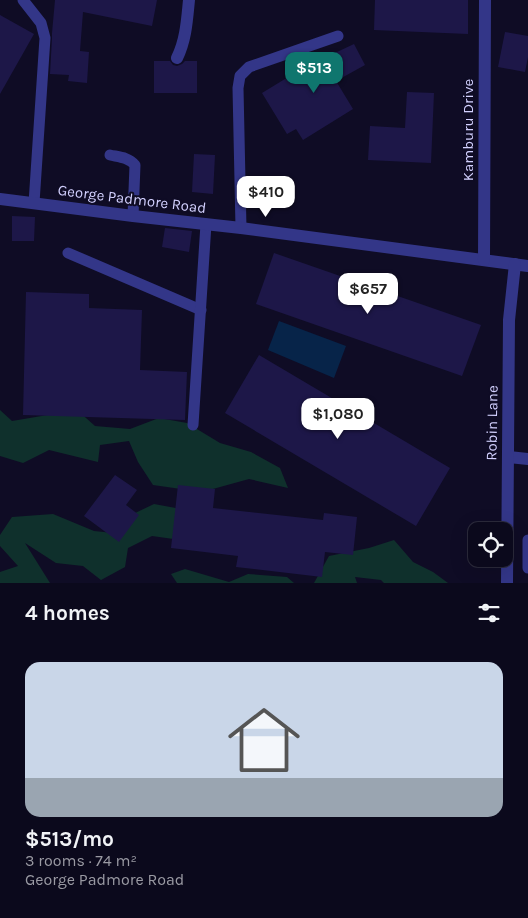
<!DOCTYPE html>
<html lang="en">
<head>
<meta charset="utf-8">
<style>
  :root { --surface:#0b091c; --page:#191729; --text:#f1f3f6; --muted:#9a9aa3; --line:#2b2a3b; --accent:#0f766e }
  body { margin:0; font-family:Karla,sans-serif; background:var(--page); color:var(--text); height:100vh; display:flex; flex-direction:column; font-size:19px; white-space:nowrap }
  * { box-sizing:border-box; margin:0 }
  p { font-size:16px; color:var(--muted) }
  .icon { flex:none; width:28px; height:28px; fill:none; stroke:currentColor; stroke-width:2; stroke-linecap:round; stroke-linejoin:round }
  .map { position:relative; height:583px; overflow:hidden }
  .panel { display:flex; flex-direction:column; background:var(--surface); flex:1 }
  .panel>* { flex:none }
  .tools { position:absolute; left:468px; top:522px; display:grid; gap:10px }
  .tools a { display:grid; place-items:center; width:45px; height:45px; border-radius:10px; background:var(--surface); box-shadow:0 5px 20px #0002,0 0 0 1px var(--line); font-size:25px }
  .price { position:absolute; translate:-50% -42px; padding:0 11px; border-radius:10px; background:#fff; color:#222; font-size:16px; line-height:32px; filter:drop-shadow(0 1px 2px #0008) }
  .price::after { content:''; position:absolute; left:50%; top:30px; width:15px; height:11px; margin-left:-8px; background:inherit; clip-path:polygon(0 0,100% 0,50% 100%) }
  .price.current { background:var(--accent); color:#fff }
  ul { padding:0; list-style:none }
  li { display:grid; align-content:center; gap:10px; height:265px; padding:0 25px }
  li span { display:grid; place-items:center; height:155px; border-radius:15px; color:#555 }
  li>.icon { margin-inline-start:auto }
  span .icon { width:90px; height:90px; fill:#fffc; stroke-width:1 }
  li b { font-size:21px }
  h2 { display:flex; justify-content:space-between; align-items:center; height:60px; padding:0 25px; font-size:21px }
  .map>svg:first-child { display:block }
  .green { fill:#0f302c }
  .water { fill:#072449 }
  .building { fill:#1d1748 }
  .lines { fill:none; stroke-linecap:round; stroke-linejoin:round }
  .lane { stroke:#333688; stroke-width:11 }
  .street { stroke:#333688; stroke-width:12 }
  .labels { text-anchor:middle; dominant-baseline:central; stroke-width:4; stroke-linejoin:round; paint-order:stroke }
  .street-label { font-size:15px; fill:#d3d1ff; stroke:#0f0c25 }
</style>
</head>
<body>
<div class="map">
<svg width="528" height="583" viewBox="0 0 528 583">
  <rect width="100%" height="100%" fill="#0f0c25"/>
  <g class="green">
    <polygon points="0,410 12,421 77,410 95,426 130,429 159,418 187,423 220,443 251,452 280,468 288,488 249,479 202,492 153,485 138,462 129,441 100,445 98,462 49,450 23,463 0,456"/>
    <polygon points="154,504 192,511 195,542 152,536 128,548 125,567 101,580 83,566 56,563 25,543 50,583 0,583 0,572 18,566 0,546 0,535 12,517 53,514 94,531 113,533 131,515"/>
    <polygon points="394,540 413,562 433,572 448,583 384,583 381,580 355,577 357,583 314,583 329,556 369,548"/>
    <polygon points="185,569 229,582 248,574 287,577 294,583 177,583 171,574"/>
  </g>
  <polygon class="water" points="279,321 346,346 334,378 268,350"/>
  <g class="building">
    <polygon points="55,0 157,0 152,26 83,12 80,51 89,52 87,83 68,81 69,75 50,74 52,38 52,33"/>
    <polygon points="375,0 468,0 468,34 374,30"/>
    <polygon points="0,15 34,34 0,94"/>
    <polygon points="505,32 528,36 528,57 525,72 498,67"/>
    <polygon points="354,44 365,65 336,81 353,109 303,140 296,129 287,134 262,93 321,57 322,59"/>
    <polygon points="154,61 170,61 173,65 177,66 182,64 185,61 197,61 197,93 154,93"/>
    <polygon points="407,92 434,93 431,163 368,160 370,126 405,128"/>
    <polygon points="194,154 215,155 213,194 192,192"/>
    <polygon points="12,216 35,217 34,241 12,241"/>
    <polygon points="165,228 192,231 189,252 162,247"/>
    <polygon points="274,253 481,325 462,376 256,304"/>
    <polygon points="26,292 89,294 89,308 142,310 140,370 187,372 185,420 23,415"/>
    <polygon points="259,355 450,468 416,526 225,413"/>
    <polygon points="115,475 137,490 126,505 139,515 119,542 84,516"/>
    <polygon points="178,485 215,489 213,508 323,520 324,513 357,517 353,555 325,552 322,577 236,567 238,556 171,548"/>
  </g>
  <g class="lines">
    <g class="lane">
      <polyline points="23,0 41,23 45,38 34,203"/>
      <path d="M110,155c9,2 18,2 25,10l-2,51"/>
      <polyline points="241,228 238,88 240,76 249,67 338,36"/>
      <polyline points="68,253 201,310"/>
      <polyline points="193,425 206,224"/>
      <polyline points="528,540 528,568"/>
    </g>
    <g class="street">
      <path d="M177,58c9,-18 10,-38 12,-58"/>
      <polyline points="0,199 133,216 241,228 528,266"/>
      <polyline points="484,260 485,0"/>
      <polyline points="509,457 528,459"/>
      <polyline points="507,583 509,320 515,264"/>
    </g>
  </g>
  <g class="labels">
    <g class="street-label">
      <text transform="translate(468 130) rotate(-90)">Kamburu Drive</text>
      <text transform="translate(132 199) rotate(7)">George Padmore Road</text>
      <text transform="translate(492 423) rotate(-89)">Robin Lane</text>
    </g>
  </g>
</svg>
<div class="tools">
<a><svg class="icon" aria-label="locate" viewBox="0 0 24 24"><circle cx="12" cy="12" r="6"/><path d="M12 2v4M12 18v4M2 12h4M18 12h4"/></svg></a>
</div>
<b class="price current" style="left:314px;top:94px">$513</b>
<b class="price" style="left:266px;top:218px">$410</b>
<b class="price" style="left:368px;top:315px">$657</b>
<b class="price" style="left:338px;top:440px">$1,080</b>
</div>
<section class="panel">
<h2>4 homes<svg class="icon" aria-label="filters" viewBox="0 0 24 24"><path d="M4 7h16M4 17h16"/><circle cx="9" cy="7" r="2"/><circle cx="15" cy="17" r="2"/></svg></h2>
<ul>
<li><span style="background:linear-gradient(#c9d6e8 75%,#9aa5b1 0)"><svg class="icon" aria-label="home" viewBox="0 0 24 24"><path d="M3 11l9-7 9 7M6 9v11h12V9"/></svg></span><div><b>$513/mo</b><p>3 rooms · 74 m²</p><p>George Padmore Road</p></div></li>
</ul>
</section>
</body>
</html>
